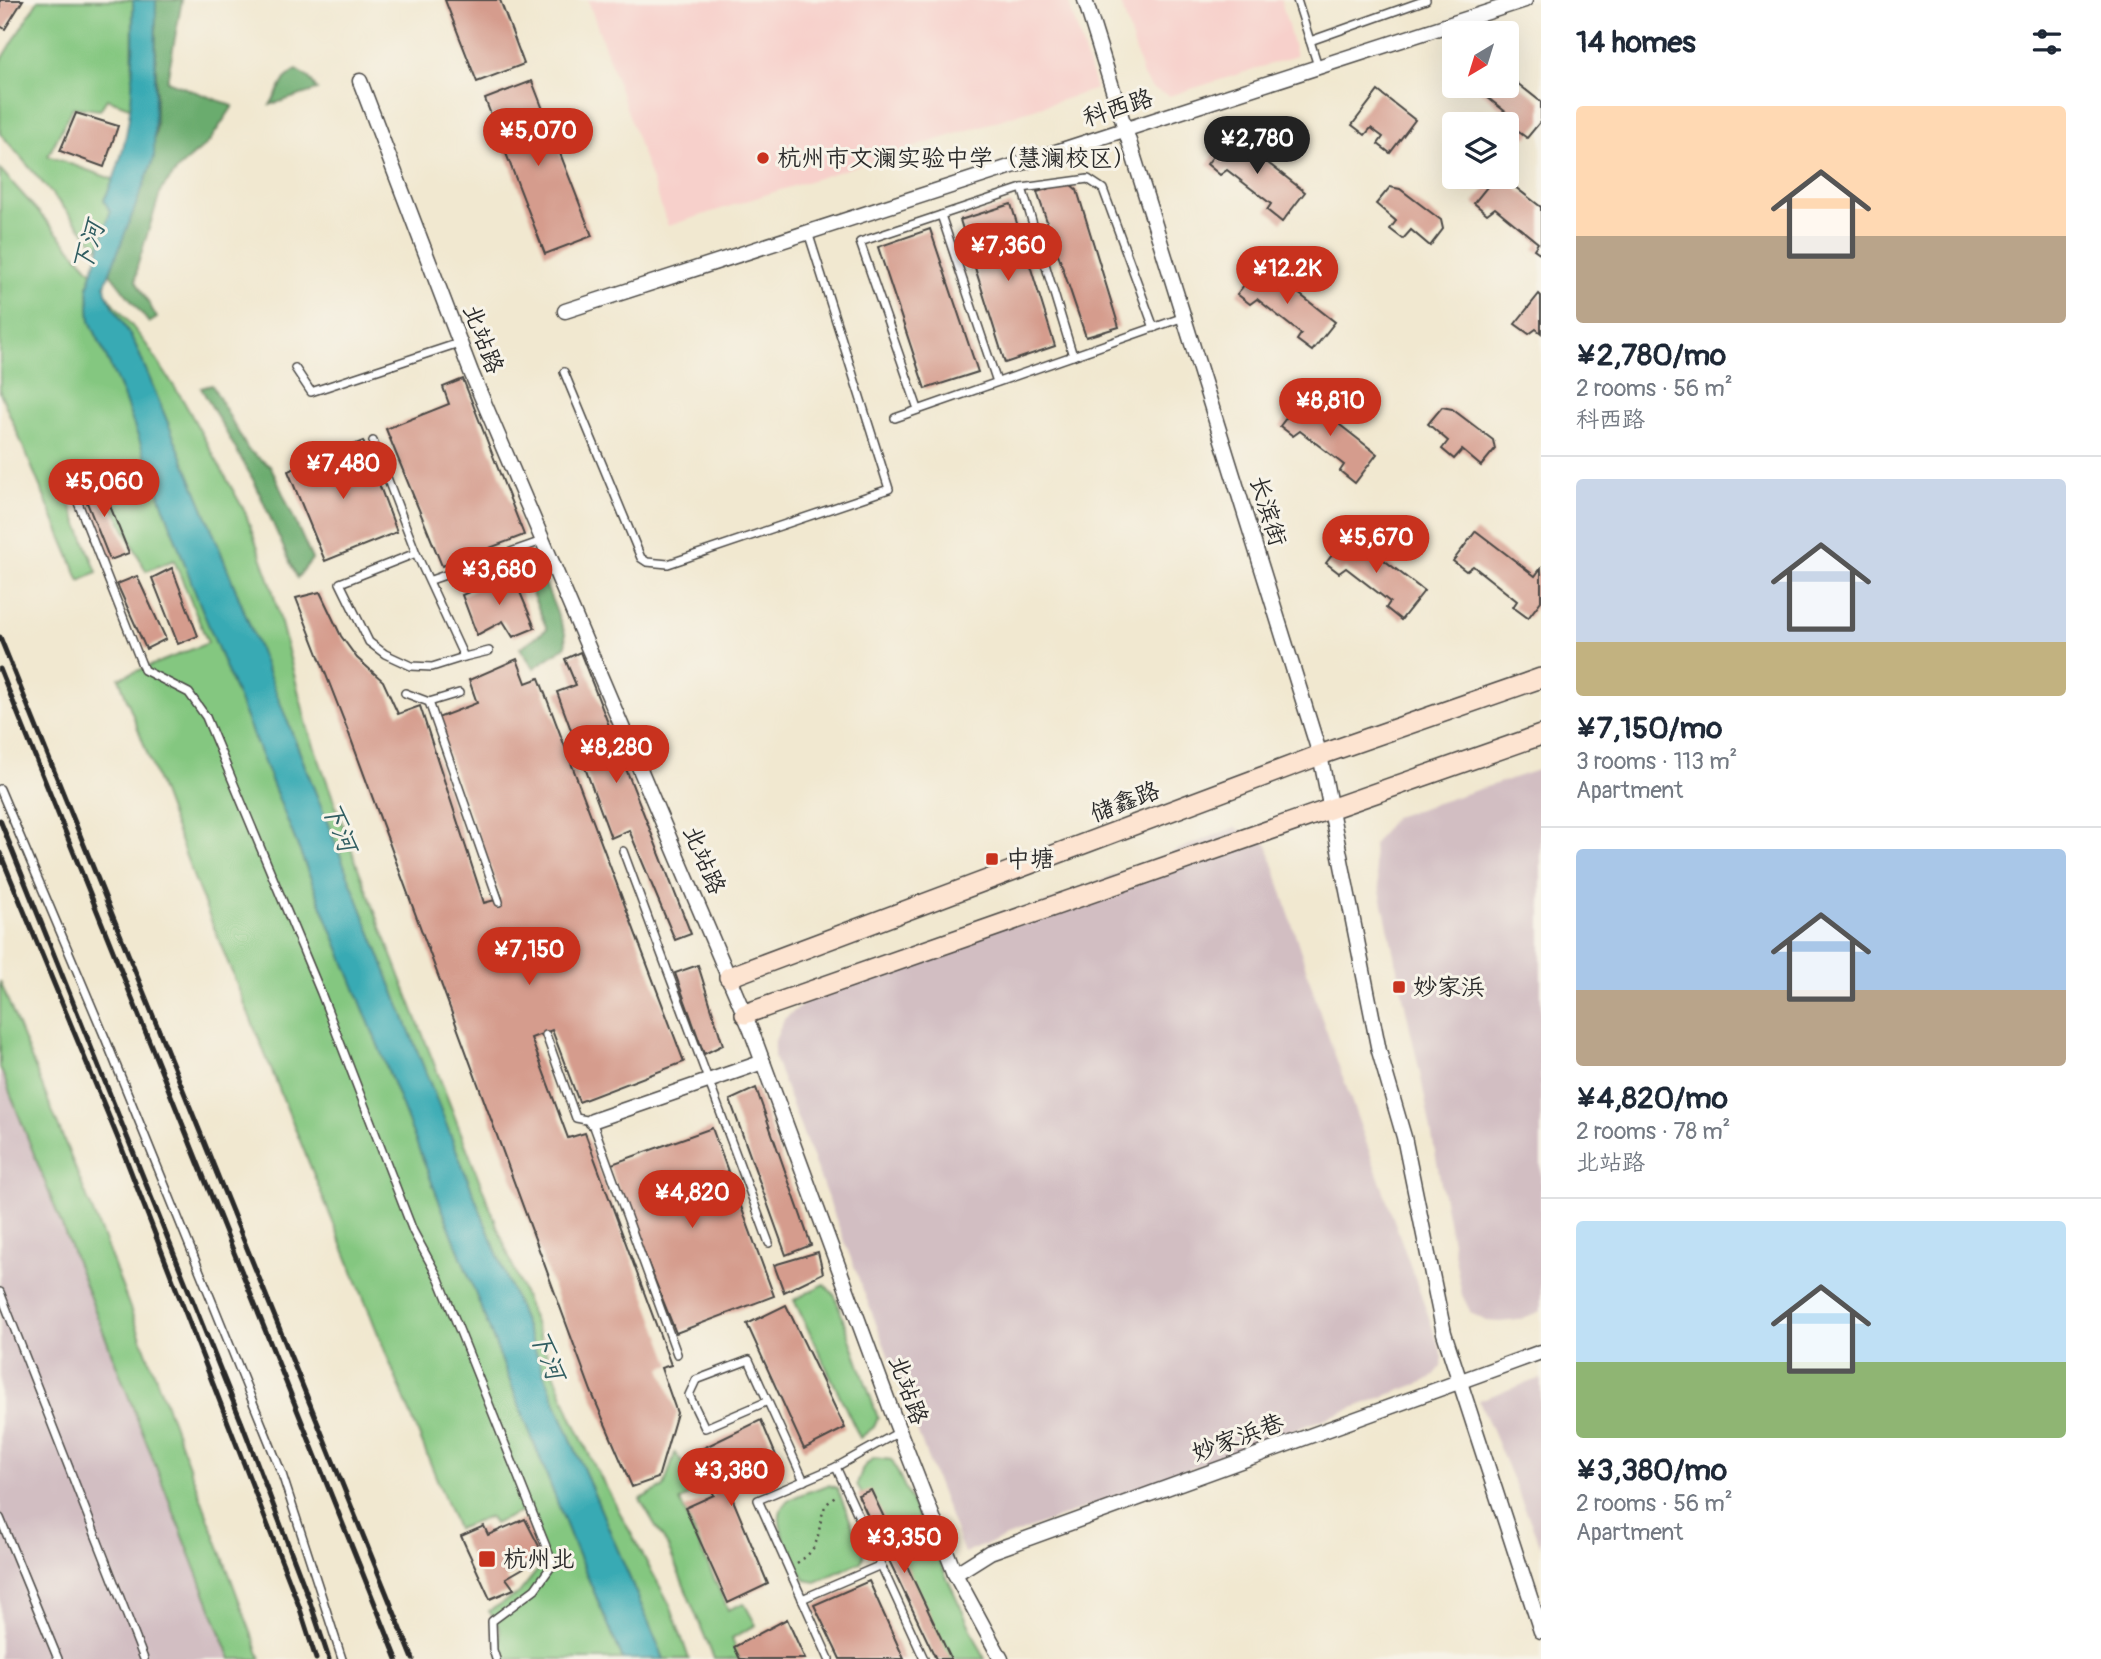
<!DOCTYPE html>
<html lang="en">
<head>
<meta charset="utf-8">
<style>
  :root { --surface:#fff; --page:#f6f6f7; --text:#1f2937; --muted:#747a83; --line:#e0e1e3; --accent:#c8321e }
  body { margin:0; font-family:Pangolin,"LXGW WenKai TC",sans-serif; background:var(--page); color:var(--text); height:100vh; display:flex; flex-direction:column; font-size:26px; white-space:nowrap }
  * { box-sizing:border-box; margin:0 }
  p { font-size:23px; color:var(--muted) }
  .icon { flex:none; width:38px; height:38px; fill:none; stroke:currentColor; stroke-width:2; stroke-linecap:round; stroke-linejoin:round }
  .map { position:relative; flex:1; overflow:hidden }
  .sheet { display:flex; flex-direction:column; background:var(--surface); width:560px }
  .sheet>* { flex:none }
  .needle { width:46px; rotate:218deg }
  .fabs { position:absolute; left:1442px; top:21px; display:grid; gap:14px }
  .fabs a { display:grid; place-items:center; width:77px; height:77px; border-radius:7px; background:var(--surface); box-shadow:0 7px 28px #0002; font-size:35px }
  .price { position:absolute; translate:-50% -60px; padding:0 16px; border-radius:24px; background:var(--accent); color:#fff; font-size:23px; line-height:46px; filter:drop-shadow(0 2px 4px #0008) }
  .price::after { content:''; position:absolute; left:50%; top:42px; width:21px; height:16px; margin-left:-10px; background:inherit; clip-path:polygon(0 0,100% 0,50% 100%) }
  .price.selected { background:#222; color:#fff }
  ul { padding:0; list-style:none }
  li { display:grid; align-content:center; gap:14px; height:371px; padding:0 35px }
  li+li { border-top:2px solid var(--line) }
  li span { display:grid; place-items:center; height:217px; border-radius:7px; color:#555 }
  li>.icon { margin-inline-start:auto }
  span .icon { width:126px; height:126px; fill:#fffc; stroke-width:1 }
  li b { font-size:30px }
  h2 { display:flex; justify-content:space-between; align-items:center; height:84px; padding:0 35px; font-size:30px }
  main { display:flex; flex:1; min-height:0 }
  .map>svg:first-child { display:block }
  .built { fill:#f7d0cb }
  .industrial { fill:#d2bec2 }
  .green { fill:#84c780; stroke:#587956; stroke-width:2 }
  .forest { fill:#6bac6e; stroke:#4b6c4c; stroke-width:2 }
  .water { fill:#39aab4; stroke:#326a70; stroke-width:2 }
  .building { fill:#d59c8d }
  .lines { fill:none; stroke-linecap:round; stroke-linejoin:round }
  .lane-casing { stroke:#494744; stroke-width:10 }
  .street-casing { stroke:#494744; stroke-width:17 }
  .secondary-casing { stroke:#494744; stroke-width:22 }
  .path { stroke:#494744; stroke-width:2.5; stroke-dasharray:2 5; stroke-linecap:butt }
  .lane { stroke:#fff; stroke-width:7 }
  .street { stroke:#fff; stroke-width:14 }
  .secondary { stroke:#fde4d1; stroke-width:19 }
  .rail { stroke:#2b2b2b; stroke-width:5 }
  .poi-dot { fill:#c8321e; stroke:#f7f3e8; stroke-width:2.5 }
  .labels { text-anchor:middle; dominant-baseline:central; stroke-width:6; stroke-linejoin:round; paint-order:stroke }
  .street-label { font-size:24px; fill:#2b2b2b; stroke:#f7f3e8 }
  .poi-label { font-size:24px; fill:#2b2b2b; stroke:#f7f3e8; text-anchor:start }
  .water-label { font-size:26px; font-style:italic; fill:#315e62; stroke:#f7f3e8 }
</style>
</head>
<body>
<main>
<div class="map">
<svg width="1541" height="1659" viewBox="0 0 1541 1659">
  <rect width="100%" height="100%" fill="#f7f3e8"/>
  <filter id="ink" filterUnits="userSpaceOnUse"><feTurbulence type="fractalNoise" baseFrequency=".0143" numOctaves="2"/><feDisplacementMap in="SourceGraphic" scale="14" xChannelSelector="R" yChannelSelector="G"/><feConvolveMatrix kernelMatrix="1 2 1 2 8 2 1 2 1" color-interpolation-filters="sRGB"/></filter>
  <filter id="wash" filterUnits="userSpaceOnUse"><feTurbulence type="fractalNoise" baseFrequency=".00686" numOctaves="4" result="noise"/><feDisplacementMap in="SourceGraphic" scale="28" xChannelSelector="R" yChannelSelector="G"/><feGaussianBlur stdDeviation="1.57" result="paint"/><feColorMatrix in="noise" values="0 0 0 0 0 0 0 0 0 0 0 0 0 0 0 0 0 1.4 0 .05"/><feComposite in="paint" operator="in"/></filter>
  <g filter="url(#wash)">
    <rect width="100%" height="100%" fill="#f1e8d0"/>
    <g class="built">
      <polygon points="588,0 1068,0 1096,89 668,226"/>
      <polygon points="1120,0 1281,0 1296,56 1169,96 1152,88 1143,76"/>
    </g>
    <g class="industrial">
      <polygon points="1541,769 1541,1311 1518,1320 1500,1322 1486,1321 1471,1313 1462,1295 1422,1083 1374,863 1373,845 1394,817"/>
      <polygon points="1235,827 1267,844 1321,1016 1443,1357 1441,1367 1431,1379 964,1553 774,1058 774,1043 784,1019 812,997"/>
      <polygon points="0,1067 231,1659 0,1659"/>
      <polygon points="1541,1378 1541,1547 1479,1400"/>
    </g>
    <g class="green">
      <polygon points="38,0 133,0 132,108 107,99 100,110 73,107 48,156 115,180 104,200 111,212 99,249 0,133 0,63"/>
      <polygon points="0,169 92,272 88,287 90,321 121,390 194,589 384,1060 576,1550 623,1659 501,1659 500,1629 489,1611 519,1593 545,1561 524,1510 494,1524 490,1517 457,1529 197,886 119,678 208,643 174,560 146,571 92,466 60,479 97,572 80,581 0,392"/>
      <polygon points="106,293 146,344 183,400 245,512 271,584 308,729 360,873 571,1416 595,1467 671,1607 689,1659 664,1659 561,1416 207,517 136,346"/>
      <polygon points="0,981 109,1252 261,1659 231,1659 0,1067"/>
      <polygon points="824,1284 835,1296 878,1418 874,1427 860,1438 794,1300"/>
      <polygon points="675,1453 702,1487 680,1501 728,1610 744,1603 756,1625 732,1638 740,1659 714,1659 668,1547 640,1499 664,1487"/>
      <polygon points="873,1458 892,1460 985,1659 937,1659 857,1484 863,1468"/>
      <path d="M828,1485l9,3 27,66 -3,8 -45,20 -11,-2c-9,-19 -40,-63 -17,-79 11,-8 28,-11 40,-16z"/>
    </g>
    <g class="forest">
      <polygon points="156,0 182,0 167,81 233,106 209,142 179,168 161,190 137,267 136,281 157,318 149,323 110,273 156,133"/>
      <polygon points="296,70 309,78 317,90 270,105 285,79"/>
      <polygon points="212,385 248,450 271,467 312,559 297,578 255,483 201,388"/>
      <polygon points="538,566 565,633 566,646 534,668 520,648 547,629 523,572"/>
    </g>
    <path class="water" d="M133,0h23l-2,158 -49,127 1,8 30,53 71,171 354,899 103,243h-41l-47,-109 -192,-490 -190,-471 -73,-199 -31,-69 -2,-34 22,-75 -6,-12c32,-62 30,-132 29,-200z"/>
    <g id="blocks">
      <g class="building">
        <polygon points="0,0 23,0 5,29 0,26"/>
        <polygon points="445,0 500,0 524,64 477,82"/>
        <polygon points="1507,75 1541,102 1541,121 1527,138 1512,127 1517,121 1473,86 1466,91 1458,86 1507,86"/>
        <polygon points="532,81 592,236 545,254 485,99"/>
        <polygon points="1378,91 1415,120 1390,153 1378,144 1383,137 1371,128 1365,135 1352,125"/>
        <polygon points="76,113 118,126 104,167 60,151"/>
        <polygon points="1231,134 1305,192 1282,222 1267,210 1271,204 1227,170 1220,175 1207,164"/>
        <polygon points="1495,177 1502,177 1541,207 1541,254 1534,249 1538,243 1495,208 1487,214 1474,203"/>
        <polygon points="1064,184 1070,184 1077,190 1119,327 1086,337 1037,192"/>
        <polygon points="1390,187 1400,189 1441,220 1443,229 1430,246 1411,230 1403,239 1390,229 1396,221 1376,204"/>
        <polygon points="1011,204 1055,346 1005,363 960,220"/>
        <polygon points="930,229 978,372 925,389 878,247"/>
        <polygon points="1261,264 1335,322 1312,351 1297,340 1301,334 1257,299 1250,304 1237,294"/>
        <polygon points="1539,294 1541,296 1541,333 1536,329 1529,334 1515,324"/>
        <polygon points="463,379 524,535 442,566 386,429 449,404 443,387"/>
        <polygon points="1303,396 1377,454 1355,483 1340,471 1344,465 1300,431 1293,436 1280,426"/>
        <polygon points="1442,407 1452,409 1493,440 1495,449 1481,466 1462,450 1454,459 1442,449 1448,441 1428,424"/>
        <polygon points="363,441 397,532 325,561 288,471"/>
        <polygon points="98,476 129,553 110,560 80,485"/>
        <polygon points="1476,531 1535,576 1541,568 1541,601 1528,618 1513,607 1517,601 1473,566 1466,571 1453,561"/>
        <polygon points="1349,533 1424,591 1401,620 1386,608 1390,602 1346,568 1339,573 1326,563"/>
        <polygon points="172,568 198,636 178,644 152,578"/>
        <polygon points="512,573 535,628 513,637 503,621 477,635 462,595"/>
        <polygon points="137,576 166,639 146,649 117,584"/>
        <polygon points="320,592 341,636 357,658 383,681 398,714 420,706 484,903 502,898 435,719 477,703 469,680 517,659 526,683 539,678 684,1062 579,1102 552,1030 531,1038 568,1138 585,1133 671,1365 661,1368 677,1413 658,1478 632,1487 591,1391 348,731 296,598"/>
        <polygon points="580,652 691,934 675,940 629,830 611,838 557,692 576,685 565,659"/>
        <polygon points="698,965 723,1045 704,1054 675,973"/>
        <polygon points="756,1088 811,1245 786,1255 730,1100"/>
        <polygon points="712,1128 774,1296 676,1333 609,1165"/>
        <polygon points="818,1252 823,1273 784,1292 774,1265"/>
        <polygon points="786,1305 845,1428 804,1449 747,1324"/>
        <polygon points="761,1420 780,1465 728,1488 768,1584 728,1603 685,1508 714,1495 693,1453"/>
        <polygon points="871,1490 951,1659 936,1659 858,1495"/>
        <polygon points="525,1519 544,1556 506,1578 514,1589 490,1599 461,1536 484,1526 488,1535"/>
        <polygon points="869,1581 904,1659 840,1659 814,1605"/>
        <polygon points="787,1619 805,1659 740,1659 734,1647"/>
      </g>
    </g>
  </g>
  <g filter="url(#ink)">
    <use href="#blocks" fill-opacity="0" stroke="#494744" stroke-width="2"/>
    <g class="lines">
      <g class="lane-casing">
        <g id="lane">
          <polyline points="1297,0 1318,66"/>
          <polyline points="1310,41 1426,0"/>
          <polyline points="1022,188 1073,356"/>
          <polyline points="941,215 997,382"/>
          <polyline points="295,368 311,392 459,343"/>
          <polyline points="564,372 641,558 647,562 668,564 889,489 808,232"/>
          <polyline points="918,409 860,242 1022,188 1088,179 1103,189 1154,328"/>
          <polyline points="895,418 1184,317"/>
          <polyline points="373,441 416,553 464,657 432,667 411,666 385,654 369,642 340,583 416,553"/>
          <polyline points="71,485 144,670 189,693 206,717 321,993 413,1231 439,1279 553,1564 535,1589 492,1621 493,1650 496,1659"/>
          <polyline points="431,580 542,541"/>
          <polyline points="464,657 489,651"/>
          <polyline points="405,693 429,702 499,902"/>
          <polyline points="429,702 459,693"/>
          <polyline points="0,789 106,1040 282,1474 342,1659"/>
          <polyline points="623,851 769,1243"/>
          <polyline points="546,1035 576,1118 592,1121 677,1354"/>
          <polyline points="0,1292 144,1659"/>
          <polyline points="768,1401 705,1428 689,1395 696,1380 749,1360 804,1481"/>
          <polyline points="836,1467 924,1659"/>
          <polyline points="0,1518 58,1659"/>
          <polyline points="802,1599 881,1565"/>
          <polyline points="829,1659 758,1500 836,1467 899,1432"/>
        </g>
      </g>
      <g class="street-casing">
        <g id="street">
          <polyline points="1085,0 1320,755 1379,1051 1404,1137 1444,1333 1541,1631"/>
          <polyline points="360,81 471,372 751,1030 896,1423 955,1574 1001,1659"/>
          <polyline points="565,311 1525,0"/>
          <polyline points="592,1121 763,1062"/>
          <polyline points="955,1574 990,1552 1541,1352"/>
        </g>
      </g>
      <g class="secondary-casing">
        <g id="secondary">
          <polyline points="729,977 1320,755 1541,678"/>
          <polyline points="745,1014 1541,735"/>
        </g>
      </g>
      <path class="path" d="M797,1563c26,-16 19,-31 27,-54 2,-5 7,-9 11,-13"/>
      <use href="#lane" class="lane"/>
      <use href="#street" class="street"/>
      <use href="#secondary" class="secondary"/>
      <g class="rail">
        <polyline points="0,637 413,1659"/>
        <polyline points="0,669 397,1659"/>
        <polyline points="0,820 243,1426 309,1599 329,1659"/>
        <polyline points="0,853 119,1141 299,1606 316,1659"/>
      </g>
    </g>
  </g>
  <g class="poi-dot">
    <circle cx="763" cy="158" r="7"/>
    <rect x="985" y="852" width="14" height="14" rx="3.5"/>
    <rect x="1392" y="980" width="14" height="14" rx="3.5"/>
    <rect x="478" y="1550" width="18" height="18" rx="3.5"/>
  </g>
  <g class="labels">
    <g class="street-label">
      <text transform="translate(1118 108) rotate(-18)">科西路</text>
      <text transform="translate(483 339) rotate(69)">北站路</text>
      <text transform="translate(1268 511) rotate(73)">长滨街</text>
      <text transform="translate(1125 802) rotate(-21)">储鑫路</text>
      <text transform="translate(704 860) rotate(67)">北站路</text>
      <text transform="translate(908 1390) rotate(70)">北站路</text>
      <text transform="translate(1238 1438) rotate(-20)">妙家浜巷</text>
    </g>
    <g class="poi-label">
      <text x="777" y="158">杭州市文澜实验中学（慧澜校区）</text>
      <text x="1006" y="859">中塘</text>
      <text x="1413" y="987">妙家浜</text>
      <text x="503" y="1559">杭州北</text>
    </g>
    <g class="water-label">
      <text transform="translate(89 247) rotate(-73)">下河</text>
      <text transform="translate(339 827) rotate(68)">下河</text>
      <text transform="translate(547 1355) rotate(68)">下河</text>
    </g>
  </g>
</svg>
<div class="fabs">
<a><svg class="needle" viewBox="-14 -14 28 28"><path d="M0-13l5 13h-10z" fill="#e53935"/><path d="M0 13l5-13h-10z" fill="#747a83"/></svg></a>
<a><svg class="icon" aria-label="layers" viewBox="0 0 24 24"><path d="M12 4l9 5-9 5-9-5zM3 14l9 5 9-5"/></svg></a>
</div>
<b class="price" style="left:538px;top:168px">¥5,070</b>
<b class="price selected" style="left:1257px;top:176px">¥2,780</b>
<b class="price" style="left:1008px;top:283px">¥7,360</b>
<b class="price" style="left:1287px;top:306px">¥12.2K</b>
<b class="price" style="left:1330px;top:438px">¥8,810</b>
<b class="price" style="left:343px;top:501px">¥7,480</b>
<b class="price" style="left:104px;top:519px">¥5,060</b>
<b class="price" style="left:1376px;top:575px">¥5,670</b>
<b class="price" style="left:499px;top:607px">¥3,680</b>
<b class="price" style="left:616px;top:785px">¥8,280</b>
<b class="price" style="left:529px;top:987px">¥7,150</b>
<b class="price" style="left:692px;top:1230px">¥4,820</b>
<b class="price" style="left:731px;top:1508px">¥3,380</b>
<b class="price" style="left:904px;top:1575px">¥3,350</b>
</div>
<section class="sheet">
<h2>14 homes<svg class="icon" aria-label="filters" viewBox="0 0 24 24"><path d="M4 7h16M4 17h16"/><circle cx="9" cy="7" r="2"/><circle cx="15" cy="17" r="2"/></svg></h2>
<ul>
<li><span style="background:linear-gradient(#ffd9b3 60%,#b9a48a 0)"><svg class="icon" aria-label="home" viewBox="0 0 24 24"><path d="M3 11l9-7 9 7M6 9v11h12V9"/></svg></span><div><b>¥2,780/mo</b><p>2 rooms · 56 m²</p><p>科西路</p></div></li>
<li><span style="background:linear-gradient(#c9d6e8 75%,#c2b280 0)"><svg class="icon" aria-label="home" viewBox="0 0 24 24"><path d="M3 11l9-7 9 7M6 9v11h12V9"/></svg></span><div><b>¥7,150/mo</b><p>3 rooms · 113 m²</p><p>Apartment</p></div></li>
<li><span style="background:linear-gradient(#a9c7e8 65%,#b9a48a 0)"><svg class="icon" aria-label="home" viewBox="0 0 24 24"><path d="M3 11l9-7 9 7M6 9v11h12V9"/></svg></span><div><b>¥4,820/mo</b><p>2 rooms · 78 m²</p><p>北站路</p></div></li>
<li><span style="background:linear-gradient(#bfe0f5 65%,#8fb573 0)"><svg class="icon" aria-label="home" viewBox="0 0 24 24"><path d="M3 11l9-7 9 7M6 9v11h12V9"/></svg></span><div><b>¥3,380/mo</b><p>2 rooms · 56 m²</p><p>Apartment</p></div></li>
</ul>
</section>
</main>
</body>
</html>
